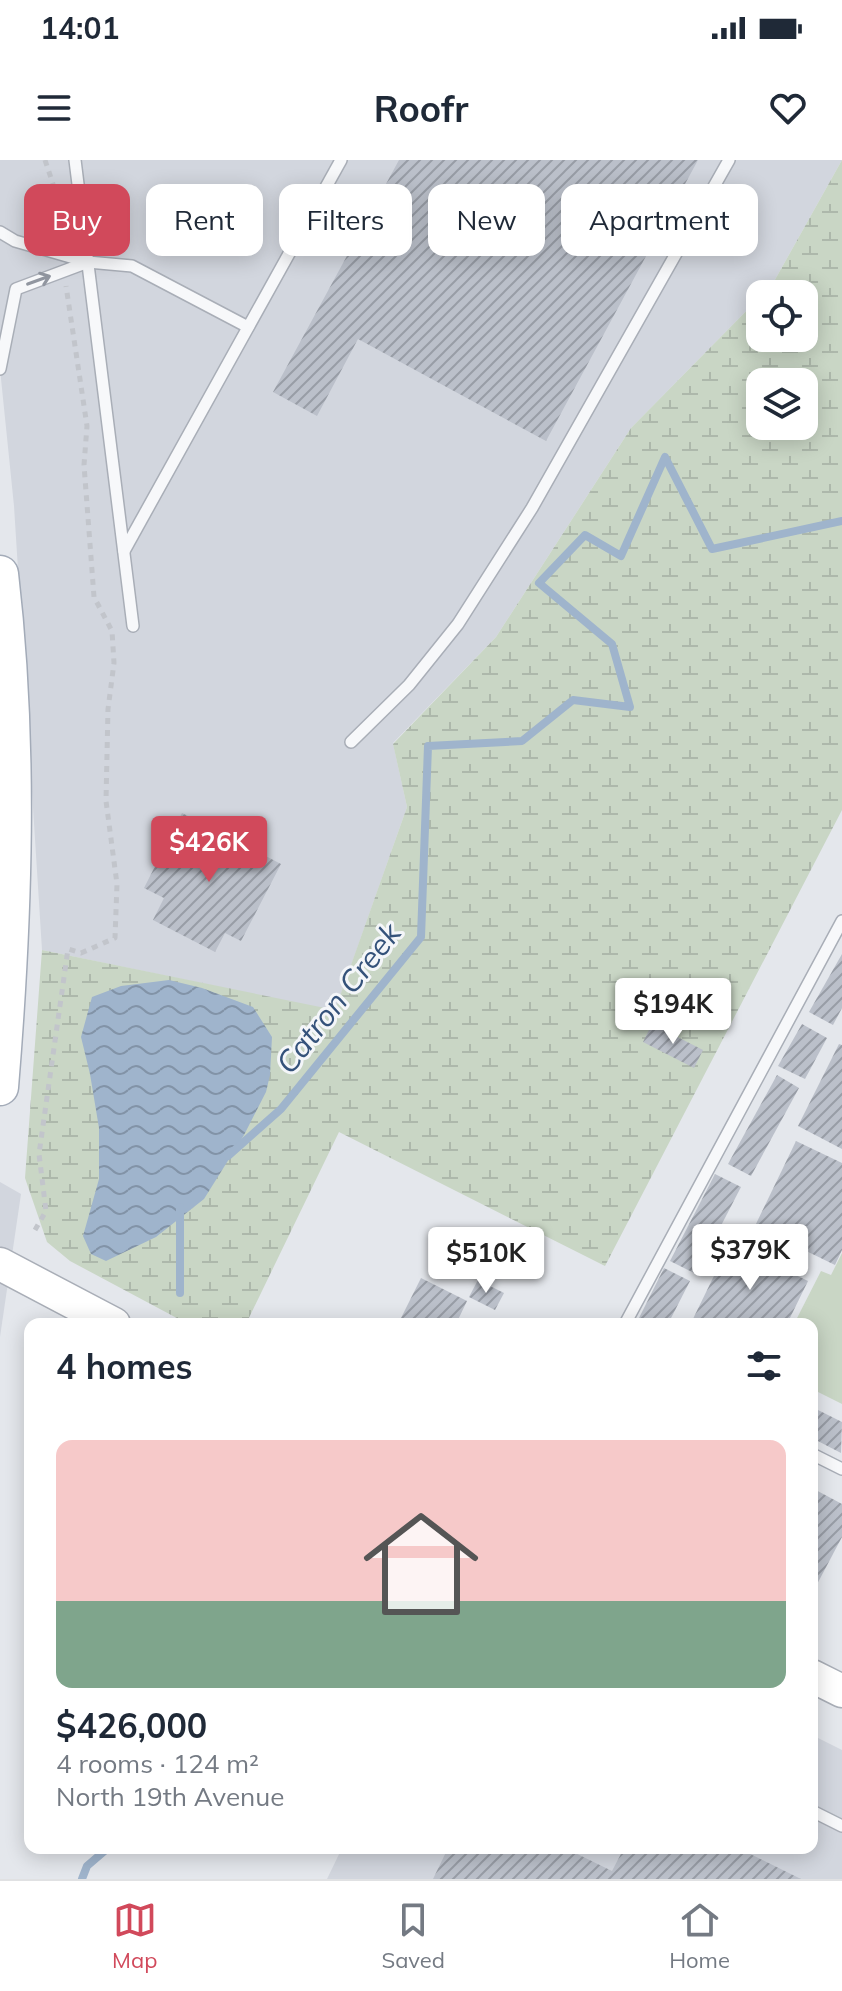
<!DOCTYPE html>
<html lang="en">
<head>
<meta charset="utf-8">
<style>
  :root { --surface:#fff; --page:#f6f6f7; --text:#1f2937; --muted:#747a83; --line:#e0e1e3; --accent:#d1495b }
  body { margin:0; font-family:Mulish,sans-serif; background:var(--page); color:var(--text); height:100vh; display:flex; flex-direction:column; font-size:30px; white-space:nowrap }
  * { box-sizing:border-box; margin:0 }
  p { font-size:26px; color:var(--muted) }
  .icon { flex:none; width:44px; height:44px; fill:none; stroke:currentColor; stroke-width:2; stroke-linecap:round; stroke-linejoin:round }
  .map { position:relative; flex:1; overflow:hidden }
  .sheet { position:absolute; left:24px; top:1158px; width:794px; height:536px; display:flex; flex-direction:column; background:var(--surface); border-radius:16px; box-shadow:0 4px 20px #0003 }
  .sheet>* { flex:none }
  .hud { position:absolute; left:24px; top:24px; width:794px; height:72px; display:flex; gap:16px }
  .controls { position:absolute; left:746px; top:120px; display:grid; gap:16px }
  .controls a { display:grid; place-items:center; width:72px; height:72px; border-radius:16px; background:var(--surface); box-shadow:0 4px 20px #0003; font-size:40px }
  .price { position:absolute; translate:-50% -68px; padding:0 18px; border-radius:8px; background:#fff; color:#222; font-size:26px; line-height:52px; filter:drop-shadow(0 2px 4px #0008) }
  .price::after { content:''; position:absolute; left:50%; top:48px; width:24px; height:18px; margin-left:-12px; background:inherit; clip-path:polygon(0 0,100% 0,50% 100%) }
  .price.current { background:var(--accent); color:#fff }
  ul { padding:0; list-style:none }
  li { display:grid; align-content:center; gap:16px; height:424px; padding:0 32px }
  li span { display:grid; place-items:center; height:248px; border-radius:16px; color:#555 }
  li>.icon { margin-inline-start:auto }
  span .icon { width:144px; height:144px; fill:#fffc; stroke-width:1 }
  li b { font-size:34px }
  h2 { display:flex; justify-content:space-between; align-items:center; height:96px; padding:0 32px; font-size:34px }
  .pill { padding:0 28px; border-radius:16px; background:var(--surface); box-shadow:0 4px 20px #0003; font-size:28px; line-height:72px }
  .pill.current { background:var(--accent); color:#fff }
  .status { display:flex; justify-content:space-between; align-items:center; height:56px; padding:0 40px; background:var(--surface); direction:ltr }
  .status svg { height:22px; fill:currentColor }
  header { display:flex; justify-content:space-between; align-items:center; height:104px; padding:0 32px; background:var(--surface); font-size:36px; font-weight:700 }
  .tab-bar { display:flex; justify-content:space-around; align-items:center; height:112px; border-top:2px solid var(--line); background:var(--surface); font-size:22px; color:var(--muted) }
  .tab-bar a { display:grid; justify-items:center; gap:4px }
  .tab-bar .current { color:var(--accent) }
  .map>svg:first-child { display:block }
  .built { fill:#d2d6de }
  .grass { fill:#c9d6c5 }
  .wetland { fill:url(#wetland-marsh); fill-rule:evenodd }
  .water { fill:url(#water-waves) }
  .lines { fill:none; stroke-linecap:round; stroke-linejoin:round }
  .stream { stroke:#9fb4cc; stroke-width:8 }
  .building { fill:url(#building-hatch) }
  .lane-casing { stroke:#a9aeb7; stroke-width:14 }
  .secondary-casing { stroke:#a9aeb7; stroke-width:35 }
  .primary-casing { stroke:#a3abb8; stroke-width:39 }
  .path { stroke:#c2c5cb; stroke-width:5; stroke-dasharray:6 6; stroke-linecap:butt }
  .lane { stroke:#f7f8fa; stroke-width:11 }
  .secondary { stroke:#fff; stroke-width:32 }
  .primary { stroke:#fff; stroke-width:36 }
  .oneway { stroke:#9196a0 }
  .labels { text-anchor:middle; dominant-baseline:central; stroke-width:6; stroke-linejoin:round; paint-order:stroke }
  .water-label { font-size:30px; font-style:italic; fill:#34527a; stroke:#f4f6f9 }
</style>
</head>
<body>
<div class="status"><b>14:01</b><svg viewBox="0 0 49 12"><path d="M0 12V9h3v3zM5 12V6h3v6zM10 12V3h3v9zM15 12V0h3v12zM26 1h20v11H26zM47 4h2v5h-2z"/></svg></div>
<header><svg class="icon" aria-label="menu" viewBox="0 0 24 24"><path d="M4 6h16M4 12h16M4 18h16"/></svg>Roofr<svg class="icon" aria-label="heart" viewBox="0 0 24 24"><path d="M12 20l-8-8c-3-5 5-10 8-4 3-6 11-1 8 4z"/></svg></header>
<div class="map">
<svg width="842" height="1719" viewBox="0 0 842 1719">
  <defs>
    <pattern id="wetland-marsh" width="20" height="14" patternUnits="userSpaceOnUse" patternTransform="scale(2)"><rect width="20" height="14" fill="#c9d6c5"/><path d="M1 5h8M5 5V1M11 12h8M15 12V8" fill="none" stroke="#adb8ab"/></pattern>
    <pattern id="water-waves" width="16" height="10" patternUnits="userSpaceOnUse" patternTransform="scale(2)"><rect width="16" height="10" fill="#9fb4cc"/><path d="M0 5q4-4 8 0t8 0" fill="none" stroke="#8293a7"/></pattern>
    <pattern id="building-hatch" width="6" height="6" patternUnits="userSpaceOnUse" patternTransform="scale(2)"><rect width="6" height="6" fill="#bbc0ca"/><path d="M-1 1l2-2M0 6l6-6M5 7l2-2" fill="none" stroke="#989da6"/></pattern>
  </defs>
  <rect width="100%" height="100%" fill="#e4e7ec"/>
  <g class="built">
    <polygon points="0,0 842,0 772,125 760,134 760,137 631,268 496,477 393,583 407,647 335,851 42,790 14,346 0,209"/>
    <polygon points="0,1022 21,1034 0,1177"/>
    <polygon points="812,1575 842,1590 842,1719 327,1719 342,1688 812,1688"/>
  </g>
  <polygon class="grass" points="842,1093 842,1244 812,1229 812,1164 794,1164 821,1111 831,1115"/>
  <path class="wetland" d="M842,0v650l-237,456 -266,-134 -93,192h-58l-118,-63 -23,-19 -22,-64 17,-228 293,60 72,-203 -14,-63 103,-107 135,-209 129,-131v41h44v-44h-41l9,-9zM760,222h44v44h-44z"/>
  <polygon class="water" points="169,820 202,828 253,847 272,877 270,915 266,932 244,975 204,1039 156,1077 106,1101 91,1094 83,1076 99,1019 99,968 90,914 81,877 92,837 121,826"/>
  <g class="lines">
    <g class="stream">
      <polyline points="228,996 281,949 421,777 428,586 522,581 573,540 630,547 612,484 539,423 585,375 621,396 665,297 712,389 842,361"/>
      <polyline points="180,1047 180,1133"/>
      <polyline points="82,1719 87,1706 108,1688"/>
    </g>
  </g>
  <g class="building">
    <polygon points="399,0 698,0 546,281 358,179 317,256 273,232"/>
    <polygon points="182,653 281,704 241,781 225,773 215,792 153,760 164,738 144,728"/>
    <polygon points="842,794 842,848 833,865 809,852"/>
    <polygon points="652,864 703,890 694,908 643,882"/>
    <polygon points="802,864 827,878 805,919 778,906"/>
    <polygon points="839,884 842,885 842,989 798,966"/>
    <polygon points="777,915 799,928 751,1016 728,1004"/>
    <polygon points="796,981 842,1003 842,1090 835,1105 755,1066"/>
    <polygon points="715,1014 741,1027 696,1114 670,1101"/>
    <polygon points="730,1083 808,1121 787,1164 691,1163"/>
    <polygon points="664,1108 690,1121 668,1164 636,1164"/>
    <polygon points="421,1118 467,1141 456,1164 398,1164"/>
    <polygon points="478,1120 504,1133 495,1150 469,1137"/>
    <polygon points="812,1247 842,1262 841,1293 812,1278"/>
    <polygon points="812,1328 842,1344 842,1377 815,1428 812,1426"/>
    <polygon points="448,1688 565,1688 612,1711 624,1688 738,1688 801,1719 433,1719"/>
  </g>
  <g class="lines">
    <g class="lane-casing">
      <g id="lane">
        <polyline points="75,0 133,466"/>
        <polyline points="0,72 15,81 88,102 132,106 248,167"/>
        <polyline points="0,209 16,129 88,102"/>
        <polyline points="124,391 341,0"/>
        <polyline points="351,582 409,525 458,464 532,348 729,0"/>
        <polyline points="625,1164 842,761"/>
        <polyline points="812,1294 842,1309"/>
        <polyline points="812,1651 842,1666"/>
      </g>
    </g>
    <g class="secondary-casing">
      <g id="secondary">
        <polyline points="0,1104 114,1164"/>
        <polyline points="812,1516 842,1531"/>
      </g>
    </g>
    <g class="primary-casing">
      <path id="primary" d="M0,414c20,170 14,343 0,513"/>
    </g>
    <g class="path">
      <polyline points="45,0 53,24 55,73"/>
      <polyline points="35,1070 46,1051 39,994 68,789 81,793 115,778 117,724 106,641 108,549 114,503 112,471 94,437 84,305 87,266 66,126"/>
    </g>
    <use href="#lane" class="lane"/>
    <use href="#secondary" class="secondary"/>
    <use href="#primary" class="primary"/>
  </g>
  <defs><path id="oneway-shaft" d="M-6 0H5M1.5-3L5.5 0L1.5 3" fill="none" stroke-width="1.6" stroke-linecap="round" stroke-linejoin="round" transform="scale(2)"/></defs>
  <use class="oneway" href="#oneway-shaft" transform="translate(39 120) rotate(-20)"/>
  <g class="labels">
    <g class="water-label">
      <text transform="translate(338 838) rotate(-52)">Catron Creek</text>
    </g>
  </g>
</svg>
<div class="controls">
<a><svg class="icon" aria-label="locate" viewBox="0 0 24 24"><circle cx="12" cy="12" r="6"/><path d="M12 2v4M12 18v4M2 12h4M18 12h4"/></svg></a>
<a><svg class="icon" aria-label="layers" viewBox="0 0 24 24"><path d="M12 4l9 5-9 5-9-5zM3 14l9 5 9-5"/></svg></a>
</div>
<b class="price current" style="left:209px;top:724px">$426K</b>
<b class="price" style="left:673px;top:886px">$194K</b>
<b class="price" style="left:750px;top:1132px">$379K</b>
<b class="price" style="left:486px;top:1135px">$510K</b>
<div class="hud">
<a class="pill current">Buy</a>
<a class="pill">Rent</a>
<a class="pill">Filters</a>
<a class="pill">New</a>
<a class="pill">Apartment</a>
</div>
<section class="sheet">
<h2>4 homes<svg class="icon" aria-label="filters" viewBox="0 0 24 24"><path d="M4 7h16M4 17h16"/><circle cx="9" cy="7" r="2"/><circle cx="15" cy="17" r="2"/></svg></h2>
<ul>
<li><span style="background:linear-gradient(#f6c9c9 65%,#7fa58c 0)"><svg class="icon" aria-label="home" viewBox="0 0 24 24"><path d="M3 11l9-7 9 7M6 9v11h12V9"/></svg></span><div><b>$426,000</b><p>4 rooms · 124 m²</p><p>North 19th Avenue</p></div></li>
</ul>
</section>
</div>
<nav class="tab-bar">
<a class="current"><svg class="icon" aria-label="map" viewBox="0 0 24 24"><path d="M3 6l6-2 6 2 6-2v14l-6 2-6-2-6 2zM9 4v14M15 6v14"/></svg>Map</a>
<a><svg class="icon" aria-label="saved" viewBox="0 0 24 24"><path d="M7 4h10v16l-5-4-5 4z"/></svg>Saved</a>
<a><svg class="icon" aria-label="home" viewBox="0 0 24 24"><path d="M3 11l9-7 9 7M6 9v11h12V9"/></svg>Home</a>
</nav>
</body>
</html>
